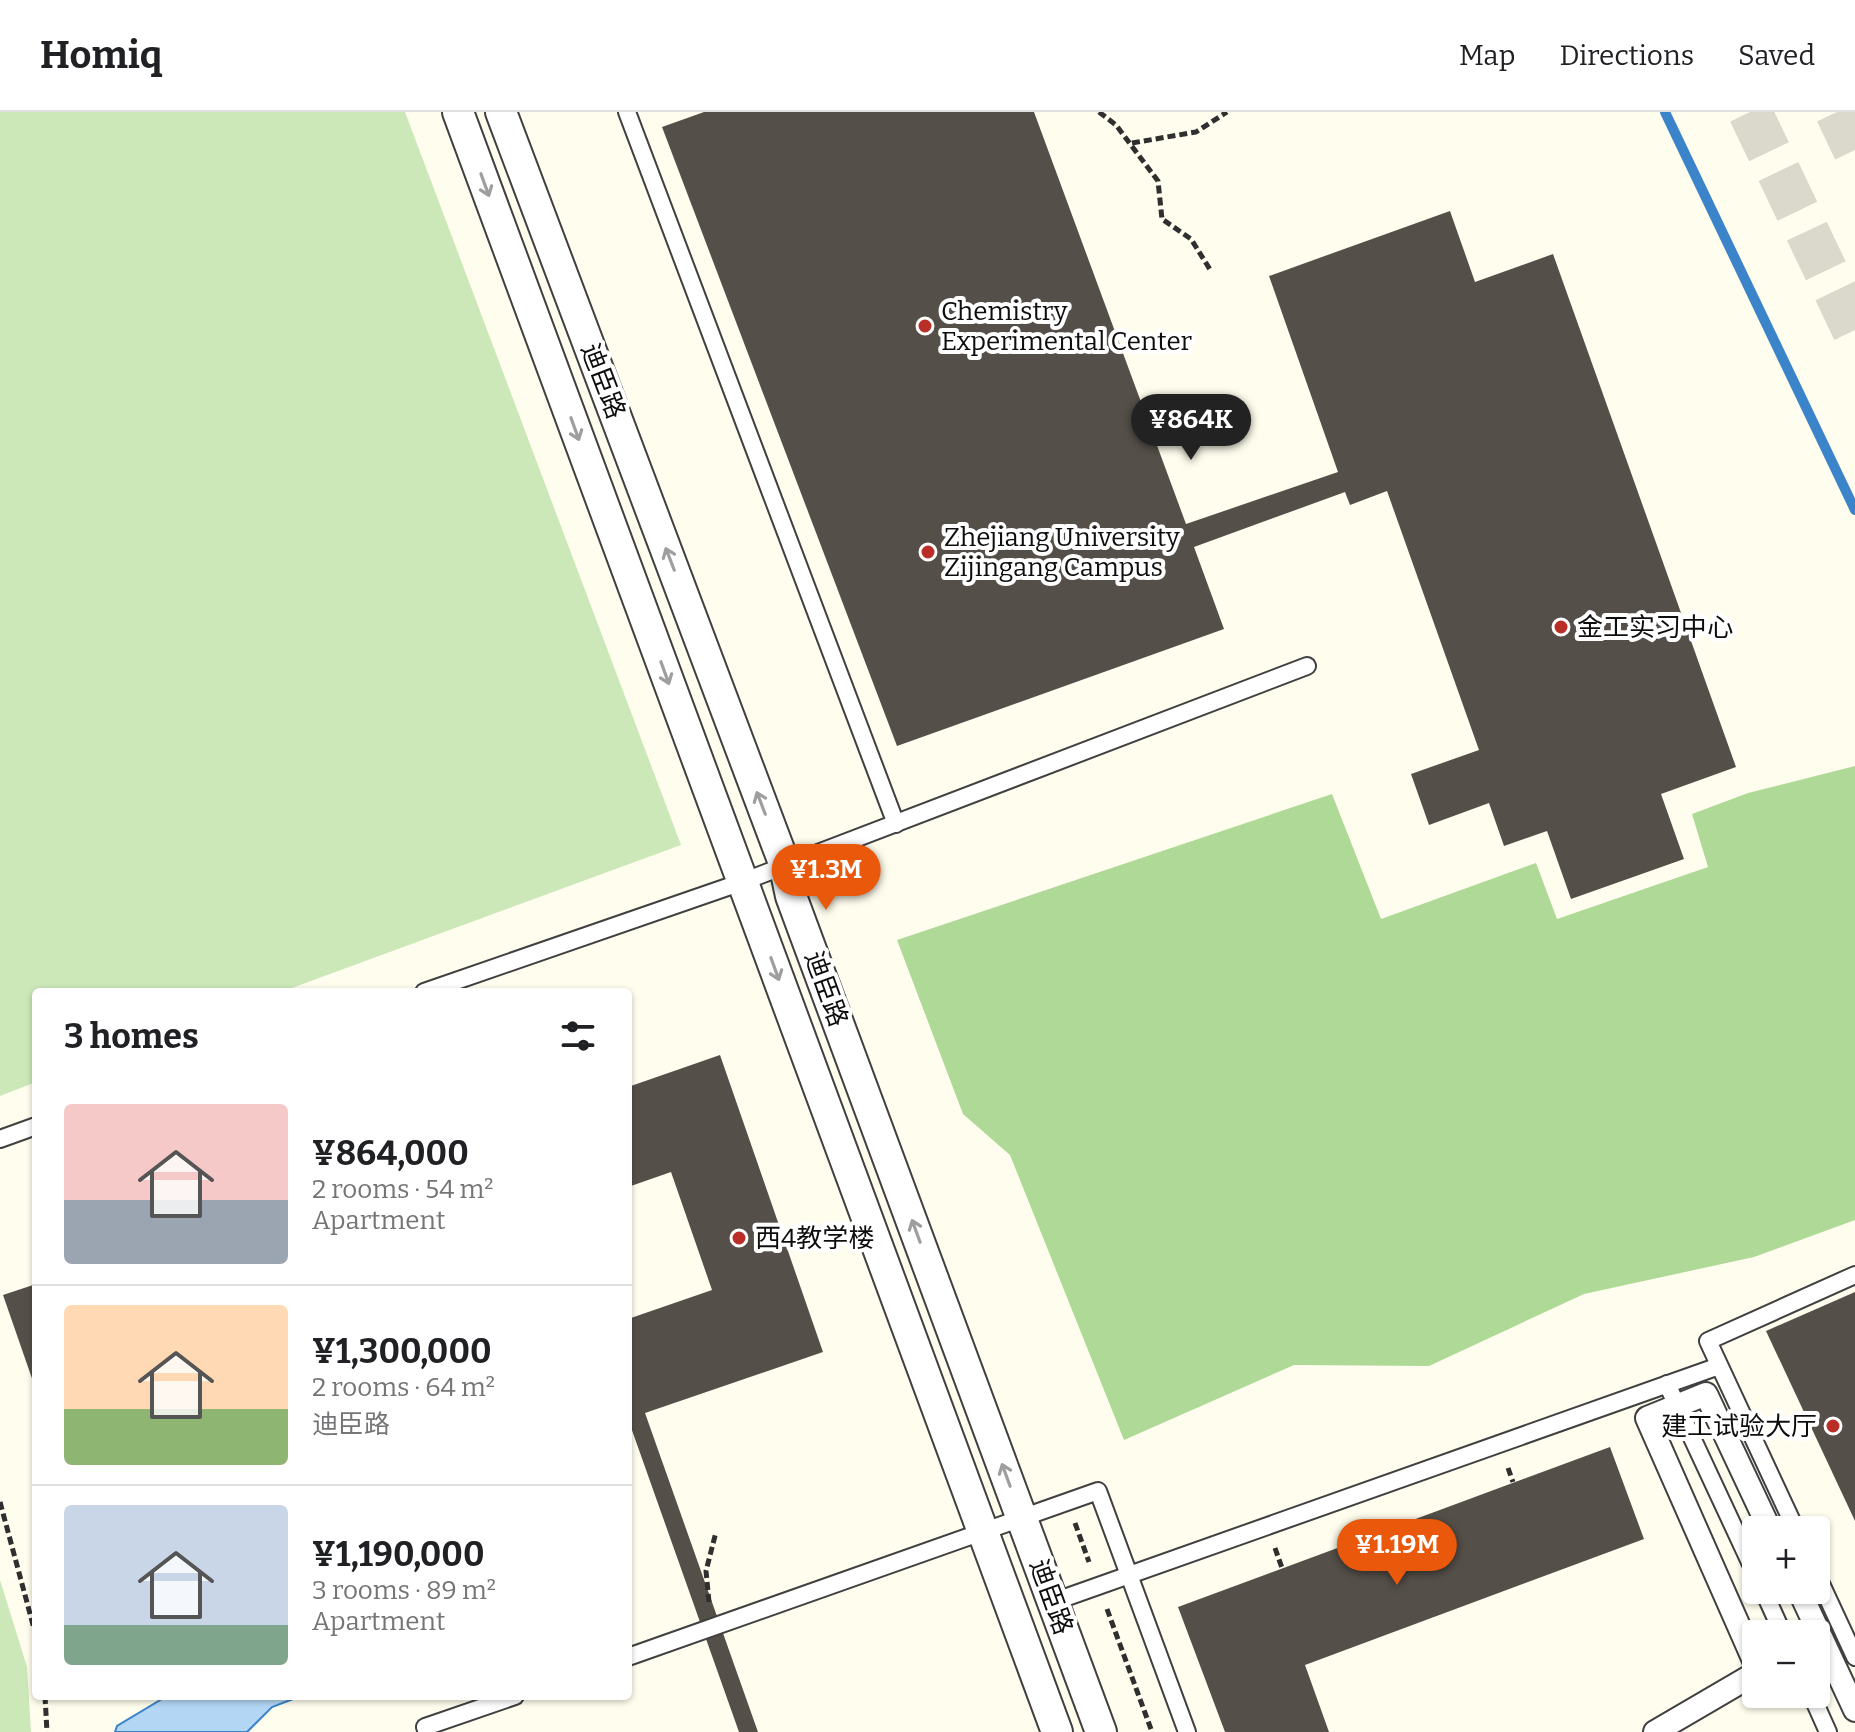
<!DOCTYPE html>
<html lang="en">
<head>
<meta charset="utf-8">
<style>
  :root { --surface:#fff; --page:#f6f6f6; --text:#202124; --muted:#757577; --line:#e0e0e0; --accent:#ea580c }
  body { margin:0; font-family:Bitter,"Noto Sans SC",serif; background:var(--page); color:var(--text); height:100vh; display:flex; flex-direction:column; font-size:30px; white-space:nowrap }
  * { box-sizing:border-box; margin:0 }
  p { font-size:26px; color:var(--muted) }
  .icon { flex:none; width:44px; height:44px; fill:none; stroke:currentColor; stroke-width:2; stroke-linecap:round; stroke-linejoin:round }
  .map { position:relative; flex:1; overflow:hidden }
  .panel { position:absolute; left:32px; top:876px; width:600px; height:712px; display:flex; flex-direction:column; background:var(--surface); border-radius:8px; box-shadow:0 2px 6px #0004 }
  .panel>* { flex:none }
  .fabs { position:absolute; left:1742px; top:1404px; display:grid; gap:16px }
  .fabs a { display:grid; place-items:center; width:88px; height:88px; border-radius:8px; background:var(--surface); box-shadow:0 2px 6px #0004; font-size:40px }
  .price { position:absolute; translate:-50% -68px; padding:0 18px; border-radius:28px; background:var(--accent); color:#fff; font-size:26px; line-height:52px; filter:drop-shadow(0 2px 4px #0008) }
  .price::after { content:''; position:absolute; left:50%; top:48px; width:24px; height:18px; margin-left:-12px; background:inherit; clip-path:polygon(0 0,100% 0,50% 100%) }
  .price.selected { background:#222; color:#fff }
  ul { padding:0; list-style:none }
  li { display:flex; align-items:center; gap:24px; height:200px; padding:0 32px }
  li+li { border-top:2px solid var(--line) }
  li span { display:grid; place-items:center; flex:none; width:224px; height:160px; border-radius:8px; color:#555 }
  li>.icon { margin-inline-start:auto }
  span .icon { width:96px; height:96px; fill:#fffc; stroke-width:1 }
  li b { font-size:34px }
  h2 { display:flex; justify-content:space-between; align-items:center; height:96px; padding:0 32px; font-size:34px }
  header { display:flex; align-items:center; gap:48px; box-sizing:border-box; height:112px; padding:0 40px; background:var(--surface); border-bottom:2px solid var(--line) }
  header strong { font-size:38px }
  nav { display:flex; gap:44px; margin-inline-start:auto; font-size:28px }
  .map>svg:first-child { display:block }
  .green { fill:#cce8b8 }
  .forest { fill:#afd997 }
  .water { fill:#b3d6f5; stroke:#3b84ca; stroke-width:2 }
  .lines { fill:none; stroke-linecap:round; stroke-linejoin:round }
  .stream { stroke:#3b84ca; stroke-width:10 }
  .building { fill:#554f49 }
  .trunk-tunnel { stroke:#dbd9cb; stroke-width:44; stroke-dasharray:44 22; stroke-linecap:butt }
  .service-casing { stroke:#404040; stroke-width:20 }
  .pedestrian-casing { stroke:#404040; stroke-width:26 }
  .minor-casing { stroke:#404040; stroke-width:34 }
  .path { stroke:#2f2f2f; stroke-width:5; stroke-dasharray:8 4; stroke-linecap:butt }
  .service { stroke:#fff; stroke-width:16 }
  .pedestrian { stroke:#fff; stroke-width:22 }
  .minor { stroke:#fff; stroke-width:30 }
  .oneway { stroke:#9e9e9e }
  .poi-dot { fill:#ba2e28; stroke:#fff; stroke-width:3 }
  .labels { text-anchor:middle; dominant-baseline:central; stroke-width:8; stroke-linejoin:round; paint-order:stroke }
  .poi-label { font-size:26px; fill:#0d0d0d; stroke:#fff; text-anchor:start }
  .street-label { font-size:26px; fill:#0d0d0d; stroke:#fff }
</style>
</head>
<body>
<header>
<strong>Homiq</strong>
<nav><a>Map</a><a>Directions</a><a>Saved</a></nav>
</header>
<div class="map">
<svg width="1855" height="1620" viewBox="0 0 1855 1620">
  <rect width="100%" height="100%" fill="#fffded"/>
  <g class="green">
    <polygon points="0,0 405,0 681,733 281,880 36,880 36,970 0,984"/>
    <polygon points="0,1468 27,1555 31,1620 0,1620"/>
  </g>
  <polygon class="forest" points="1855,654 1855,1108 1754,1145 1584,1182 1429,1254 1294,1253 1124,1328 1010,1043 963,1002 897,828 1332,682 1381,807 1536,751 1557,807 1708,755 1692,702 1748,681"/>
  <polygon class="water" points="167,1584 301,1584 272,1595 247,1620 115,1620 117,1614"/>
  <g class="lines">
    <polyline class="stream" points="1665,0 1855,398"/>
  </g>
  <g class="building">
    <polygon points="704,0 1034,0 1186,412 1338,360 1269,164 1450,99 1475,170 1553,142 1736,655 1661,682 1684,747 1571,787 1547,719 1504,734 1489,691 1429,713 1411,662 1479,638 1387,379 1350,393 1345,380 1194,435 1224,517 897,634 662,15"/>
    <polygon points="720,943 823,1240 645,1301 758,1620 739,1620 628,1307 628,1207 712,1178 671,1060 628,1075 628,975"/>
    <polygon points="36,1172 36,1278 3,1183"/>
    <polygon points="1855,1180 1855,1409 1766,1219"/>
    <polygon points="1610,1335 1644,1427 1305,1553 1329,1620 1225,1620 1178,1495"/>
  </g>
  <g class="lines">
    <g class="trunk-tunnel">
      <polyline points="1750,0 1855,220"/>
      <polyline points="1837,0 1855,38"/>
    </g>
    <g class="service-casing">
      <g id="service">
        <polyline points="627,0 896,712"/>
        <polyline points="424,880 742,770 1307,554"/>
        <polyline points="0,1027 36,1014"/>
        <polyline points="1667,1272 1756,1463"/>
        <polyline points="1796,1418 1708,1229 1855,1163"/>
        <polyline points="1816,1461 1855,1545"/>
        <polyline points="1763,1478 1783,1522"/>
        <polyline points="1053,1490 1719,1254"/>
        <polyline points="628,1545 1098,1379 1187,1620"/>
        <polyline points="1811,1582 1828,1620"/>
        <polyline points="427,1620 425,1615 515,1584"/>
      </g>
    </g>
    <g class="pedestrian-casing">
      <g id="pedestrian">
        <polyline points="1799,1478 1855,1598"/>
        <polyline points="1756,1553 1647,1306 1706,1282 1770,1418"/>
        <polyline points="1655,1620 1756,1561"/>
      </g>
    </g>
    <g class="minor-casing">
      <g id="minor">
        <polyline points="458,0 1057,1620"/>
        <polyline points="501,0 784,751 791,784 1101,1620"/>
      </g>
    </g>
    <g class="path">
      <polyline points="1099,0 1116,13 1158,69 1162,107 1191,127 1211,159"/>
      <polyline points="1132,31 1196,20 1227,0"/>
      <polyline points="1508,1356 1513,1370"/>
      <polyline points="0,1390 36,1524"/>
      <polyline points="1075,1411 1089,1450"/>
      <polyline points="1275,1436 1282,1456"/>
      <polyline points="709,1490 706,1459 716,1420"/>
      <polyline points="1107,1497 1152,1620"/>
      <polyline points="45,1584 47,1620"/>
    </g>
    <use href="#service" class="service"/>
    <use href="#pedestrian" class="pedestrian"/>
    <use href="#minor" class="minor"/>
  </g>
  <defs><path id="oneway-shaft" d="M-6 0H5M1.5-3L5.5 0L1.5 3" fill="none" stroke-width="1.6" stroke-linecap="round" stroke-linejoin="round" transform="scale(2)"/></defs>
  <g class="oneway">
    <use href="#oneway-shaft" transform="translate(485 73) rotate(70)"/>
    <use href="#oneway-shaft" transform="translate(575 317) rotate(70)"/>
    <use href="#oneway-shaft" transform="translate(670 447) rotate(-111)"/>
    <use href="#oneway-shaft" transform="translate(665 561) rotate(70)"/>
    <use href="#oneway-shaft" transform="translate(761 691) rotate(-111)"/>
    <use href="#oneway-shaft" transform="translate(775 857) rotate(70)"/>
    <use href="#oneway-shaft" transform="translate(916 1119) rotate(-110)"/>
    <use href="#oneway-shaft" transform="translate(1006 1363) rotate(-110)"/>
  </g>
  <g class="poi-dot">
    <circle cx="925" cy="214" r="8"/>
    <circle cx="928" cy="440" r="8"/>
    <circle cx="1561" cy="515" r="8"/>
    <circle cx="739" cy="1126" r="8"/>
    <circle cx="1833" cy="1314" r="8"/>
  </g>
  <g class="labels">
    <g class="poi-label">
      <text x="941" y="199">Chemistry<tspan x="941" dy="30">Experimental Center</tspan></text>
      <text x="944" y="425">Zhejiang University<tspan x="944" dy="30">Zijingang Campus</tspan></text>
      <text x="1577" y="515">金工实习中心</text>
      <text x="755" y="1126">西4教学楼</text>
      <text x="1817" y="1314" text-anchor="end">建工试验大厅</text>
    </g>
    <g class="street-label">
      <text transform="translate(603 269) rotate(69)">迪臣路</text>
      <text transform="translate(826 877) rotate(70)">迪臣路</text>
      <text transform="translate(1051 1485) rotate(70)">迪臣路</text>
    </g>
  </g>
</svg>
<div class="fabs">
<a>+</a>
<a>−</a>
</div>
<b class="price selected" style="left:1191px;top:350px">¥864K</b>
<b class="price" style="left:826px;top:800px">¥1.3M</b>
<b class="price" style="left:1397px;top:1475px">¥1.19M</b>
<section class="panel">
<h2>3 homes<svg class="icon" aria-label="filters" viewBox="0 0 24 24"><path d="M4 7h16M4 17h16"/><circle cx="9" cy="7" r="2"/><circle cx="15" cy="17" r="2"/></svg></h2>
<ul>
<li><span style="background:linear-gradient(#f6c9c9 60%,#9aa5b1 0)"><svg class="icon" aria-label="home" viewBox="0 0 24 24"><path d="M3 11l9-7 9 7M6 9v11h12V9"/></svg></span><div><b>¥864,000</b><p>2 rooms · 54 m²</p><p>Apartment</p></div></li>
<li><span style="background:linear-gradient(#ffd9b3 65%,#8fb573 0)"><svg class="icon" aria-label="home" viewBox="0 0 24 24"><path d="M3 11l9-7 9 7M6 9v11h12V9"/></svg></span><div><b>¥1,300,000</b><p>2 rooms · 64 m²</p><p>迪臣路</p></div></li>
<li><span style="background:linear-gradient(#c9d6e8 75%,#7fa58c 0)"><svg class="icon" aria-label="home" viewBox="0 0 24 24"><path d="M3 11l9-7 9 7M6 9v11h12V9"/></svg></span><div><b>¥1,190,000</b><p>3 rooms · 89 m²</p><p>Apartment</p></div></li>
</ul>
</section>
</div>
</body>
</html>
